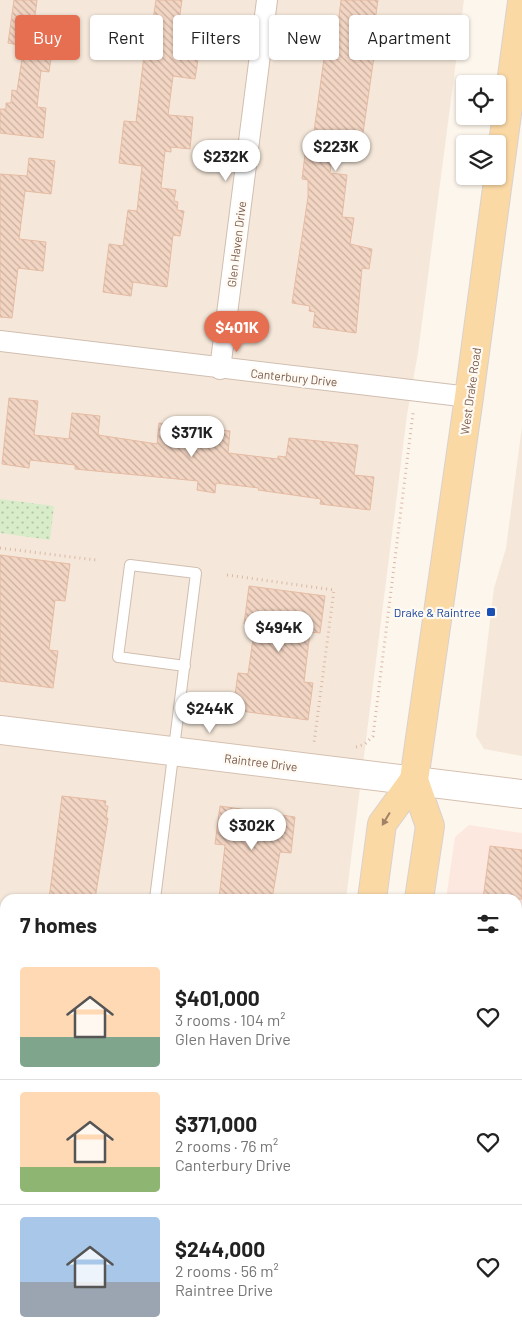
<!DOCTYPE html>
<html lang="en">
<head>
<meta charset="utf-8">
<style>
  :root { --surface:#fff; --page:#f2f2f2; --text:#222; --muted:#767676; --line:#e0e0e0; --accent:#e76f51 }
  body { margin:0; font-family:Barlow,sans-serif; background:var(--page); color:var(--text); height:100vh; display:flex; flex-direction:column; font-size:19px; white-space:nowrap }
  * { box-sizing:border-box; margin:0 }
  p { font-size:16px; color:var(--muted) }
  .icon { flex:none; width:28px; height:28px; fill:none; stroke:currentColor; stroke-width:2; stroke-linecap:round; stroke-linejoin:round }
  .map { position:relative; flex:1; overflow:hidden }
  .sheet { position:absolute; left:0px; top:894px; width:522px; height:446px; display:flex; flex-direction:column; background:var(--surface); border-radius:15px 15px 0 0; box-shadow:0 1px 4px #0004 }
  .sheet>* { flex:none }
  .banner { position:absolute; left:15px; top:15px; width:492px; height:45px; display:flex; gap:10px }
  .fabs { position:absolute; left:456px; top:75px; display:grid; gap:10px }
  .fabs a { display:grid; place-items:center; width:50px; height:50px; border-radius:5px; background:var(--surface); box-shadow:0 1px 4px #0004; font-size:25px }
  .price { position:absolute; translate:-50% -42px; padding:0 11px; border-radius:18px; background:#fff; color:#222; font-size:16px; line-height:32px; filter:drop-shadow(0 1px 2px #0008) }
  .price::after { content:''; position:absolute; left:50%; top:30px; width:15px; height:11px; margin-left:-8px; background:inherit; clip-path:polygon(0 0,100% 0,50% 100%) }
  .price.current { background:var(--accent); color:#fff }
  ul { padding:0; list-style:none }
  li { display:flex; align-items:center; gap:15px; height:125px; padding:0 20px }
  li+li { border-top:1px solid var(--line) }
  li span { display:grid; place-items:center; flex:none; width:140px; height:100px; border-radius:5px; color:#555 }
  li>.icon { margin-inline-start:auto }
  span .icon { width:60px; height:60px; fill:#fffc; stroke-width:1 }
  li b { font-size:21px }
  h2 { display:flex; justify-content:space-between; align-items:center; height:60px; padding:0 20px; font-size:21px }
  .tag { padding:0 18px; border-radius:5px; background:var(--surface); box-shadow:0 1px 4px #0004; font-size:18px; line-height:45px }
  .tag.current { background:var(--accent); color:#fff }
  .map>svg:first-child { display:block }
  .residential { fill:#f5e8da }
  .commercial { fill:#fde8e0 }
  .grass { fill:url(#grass-dots) }
  .building { fill:url(#building-back-hatch); stroke:#e6bba3 }
  .lines { fill:none; stroke-linecap:round; stroke-linejoin:round }
  .lane-casing { stroke:#d1beb0; stroke-width:12 }
  .street-casing { stroke:#d1beb0; stroke-width:22 }
  .secondary-casing { stroke:#d6c0b0; stroke-width:30 }
  .primary-casing { stroke:#dad1cd; stroke-width:30 }
  .path { stroke:#d9b8a5; stroke-width:3; stroke-dasharray:1 4; stroke-linecap:butt }
  .lane { stroke:#fff; stroke-width:10 }
  .street { stroke:#fff; stroke-width:20 }
  .secondary { stroke:#fff; stroke-width:28 }
  .primary { stroke:#fbd9a5; stroke-width:28 }
  .oneway { fill:#a18267 }
  .transit-dot { fill:#1a4fb4; stroke:#fffaf3; stroke-width:2 }
  .labels { text-anchor:middle; dominant-baseline:central; stroke-width:4.5; stroke-linejoin:round; paint-order:stroke }
  .street-label { font-size:12px; fill:#7a5c4d; stroke:#fffaf3 }
  .transit-label { font-size:12px; fill:#164399; stroke:#fffaf3; text-anchor:end }
</style>
</head>
<body>
<div class="map">
<svg width="522" height="1339" viewBox="0 0 522 1339">
  <defs>
    <pattern id="grass-dots" width="8" height="8" patternUnits="userSpaceOnUse" patternTransform="scale(1.25)"><rect width="8" height="8" fill="#d8ecc9"/><path d="M2 2h.1M6 6h.1" fill="none" stroke="#b4c2a5" stroke-width="1.8" stroke-linecap="round"/></pattern>
    <pattern id="building-back-hatch" width="6" height="6" patternUnits="userSpaceOnUse" patternTransform="scale(1.25)"><rect width="6" height="6" fill="#f3d5c3"/><path d="M-1 5l2 2M0 0l6 6M5-1l2 2" fill="none" stroke="#cab0a1"/></pattern>
  </defs>
  <rect width="100%" height="100%" fill="#fdf6ec"/>
  <g class="residential">
    <polygon points="0,0 464,0 418,353 407,415 346,899 5,899 5,1023 0,1023"/>
    <polygon points="522,426 522,756 484,749 476,736 494,588 506,548"/>
  </g>
  <g class="commercial">
    <polygon points="469,825 522,833 522,1339 392,1339 393,1335 518,1335 518,899 446,899 455,837"/>
    <polygon points="0,1022 5,1023 5,1335 276,1335 276,1339 0,1339"/>
  </g>
  <polygon class="grass" points="0,499 54,506 50,540 0,533"/>
  <g class="building">
    <polygon points="14,0 37,0 35,16 41,17 38,43 53,45 49,72 41,71 37,107 46,108 43,138 0,133 0,109 6,109 6,103 11,103 12,90 17,91 24,46 8,43"/>
    <polygon points="156,0 182,0 175,49 199,53 195,79 173,76 168,115 193,117 190,149 171,147 171,152 165,151 161,188 176,190 174,201 178,202 177,210 184,211 180,236 173,235 167,287 133,282 131,296 103,292 109,244 123,246 128,210 137,211 142,166 119,163 124,121 136,122 145,47 149,47"/>
    <polygon points="341,0 378,0 374,28 378,29 362,140 335,137 330,173 347,175 342,217 354,218 350,244 372,249 369,269 362,268 356,333 313,327 315,312 309,311 310,306 292,303 308,197 308,180 302,179 306,146 312,146 325,51 318,51 322,23 338,25"/>
    <polygon points="29,158 55,161 51,194 25,191 19,239 46,242 43,271 18,268 12,318 0,317 0,174 27,176"/>
    <polygon points="9,398 38,401 34,435 69,439 72,413 100,416 98,435 157,444 159,423 230,431 228,453 278,459 278,456 286,457 289,438 358,445 354,475 374,477 370,510 320,504 321,499 258,490 259,488 216,483 215,493 197,490 198,481 75,469 75,465 30,460 29,468 2,464"/>
    <polygon points="0,555 70,564 65,601 55,600 49,650 58,651 53,688 0,681"/>
    <polygon points="249,586 325,596 320,633 310,632 304,682 313,683 308,720 233,710 238,673 248,674 255,625 244,624"/>
    <polygon points="62,796 106,801 105,806 108,806 106,818 108,818 95,899 49,899"/>
    <polygon points="220,806 295,817 291,853 280,852 272,899 219,899 225,845 215,844"/>
    <polygon points="490,846 522,850 522,899 483,899"/>
  </g>
  <g class="lines">
    <g class="lane-casing">
      <g id="lane">
        <polyline points="155,899 196,573 130,565 118,657 185,666"/>
        <polyline points="0,990 5,990"/>
        <polyline points="518,1106 522,1106"/>
        <polyline points="518,1127 522,1128"/>
        <polyline points="0,1173 5,1169"/>
        <polyline points="518,1334 522,1335"/>
      </g>
    </g>
    <g class="street-casing">
      <g id="street">
        <polyline points="0,341 469,397"/>
        <polyline points="220,369 267,0"/>
      </g>
    </g>
    <g class="secondary-casing">
      <polyline id="secondary" points="0,730 522,794"/>
    </g>
    <g class="primary-casing">
      <g id="primary">
        <polyline points="372,899 382,824 414,780"/>
        <polyline points="419,899 430,826 414,780 469,397 522,2"/>
        <polyline points="314,1339 315,1335"/>
        <polyline points="358,1339 359,1335"/>
      </g>
    </g>
    <g class="path">
      <polyline points="0,548 96,560"/>
      <polyline points="227,575 334,590 314,743"/>
      <polyline points="356,747 365,744 373,736 413,413 411,413"/>
    </g>
    <use href="#lane" class="lane"/>
    <use href="#street" class="street"/>
    <use href="#secondary" class="secondary"/>
    <use href="#primary" class="primary"/>
  </g>
  <defs><path id="oneway-solid" d="M-6-.8H1V-3.2L6.5 0L1 3.2V.8H-6Z" transform="scale(1.25)"/></defs>
  <use class="oneway" href="#oneway-solid" transform="translate(386 819) rotate(121)"/>
  <rect class="transit-dot" x="486" y="607" width="10" height="10" rx="2.5"/>
  <g class="labels">
    <g class="street-label">
      <text transform="translate(236 244) rotate(-83)">Glen Haven Drive</text>
      <text transform="translate(294 377) rotate(6)">Canterbury Drive</text>
      <text transform="translate(470 391) rotate(-82)">West Drake Road</text>
      <text transform="translate(261 762) rotate(7)">Raintree Drive</text>
    </g>
    <g class="transit-label">
      <text x="481" y="612">Drake &amp; Raintree</text>
    </g>
  </g>
</svg>
<div class="fabs">
<a><svg class="icon" aria-label="locate" viewBox="0 0 24 24"><circle cx="12" cy="12" r="6"/><path d="M12 2v4M12 18v4M2 12h4M18 12h4"/></svg></a>
<a><svg class="icon" aria-label="layers" viewBox="0 0 24 24"><path d="M12 4l9 5-9 5-9-5zM3 14l9 5 9-5"/></svg></a>
</div>
<b class="price" style="left:336px;top:172px">$223K</b>
<b class="price" style="left:226px;top:182px">$232K</b>
<b class="price current" style="left:237px;top:353px">$401K</b>
<b class="price" style="left:192px;top:458px">$371K</b>
<b class="price" style="left:279px;top:653px">$494K</b>
<b class="price" style="left:210px;top:734px">$244K</b>
<b class="price" style="left:252px;top:851px">$302K</b>
<div class="banner">
<a class="tag current">Buy</a>
<a class="tag">Rent</a>
<a class="tag">Filters</a>
<a class="tag">New</a>
<a class="tag">Apartment</a>
</div>
<section class="sheet">
<h2>7 homes<svg class="icon" aria-label="filters" viewBox="0 0 24 24"><path d="M4 7h16M4 17h16"/><circle cx="9" cy="7" r="2"/><circle cx="15" cy="17" r="2"/></svg></h2>
<ul>
<li><span style="background:linear-gradient(#ffd9b3 70%,#7fa58c 0)"><svg class="icon" aria-label="home" viewBox="0 0 24 24"><path d="M3 11l9-7 9 7M6 9v11h12V9"/></svg></span><div><b>$401,000</b><p>3 rooms · 104 m²</p><p>Glen Haven Drive</p></div><svg class="icon" aria-label="heart" viewBox="0 0 24 24"><path d="M12 20l-8-8c-3-5 5-10 8-4 3-6 11-1 8 4z"/></svg></li>
<li><span style="background:linear-gradient(#ffd9b3 75%,#8fb573 0)"><svg class="icon" aria-label="home" viewBox="0 0 24 24"><path d="M3 11l9-7 9 7M6 9v11h12V9"/></svg></span><div><b>$371,000</b><p>2 rooms · 76 m²</p><p>Canterbury Drive</p></div><svg class="icon" aria-label="heart" viewBox="0 0 24 24"><path d="M12 20l-8-8c-3-5 5-10 8-4 3-6 11-1 8 4z"/></svg></li>
<li><span style="background:linear-gradient(#a9c7e8 65%,#9aa5b1 0)"><svg class="icon" aria-label="home" viewBox="0 0 24 24"><path d="M3 11l9-7 9 7M6 9v11h12V9"/></svg></span><div><b>$244,000</b><p>2 rooms · 56 m²</p><p>Raintree Drive</p></div><svg class="icon" aria-label="heart" viewBox="0 0 24 24"><path d="M12 20l-8-8c-3-5 5-10 8-4 3-6 11-1 8 4z"/></svg></li>
</ul>
</section>
</div>
</body>
</html>
